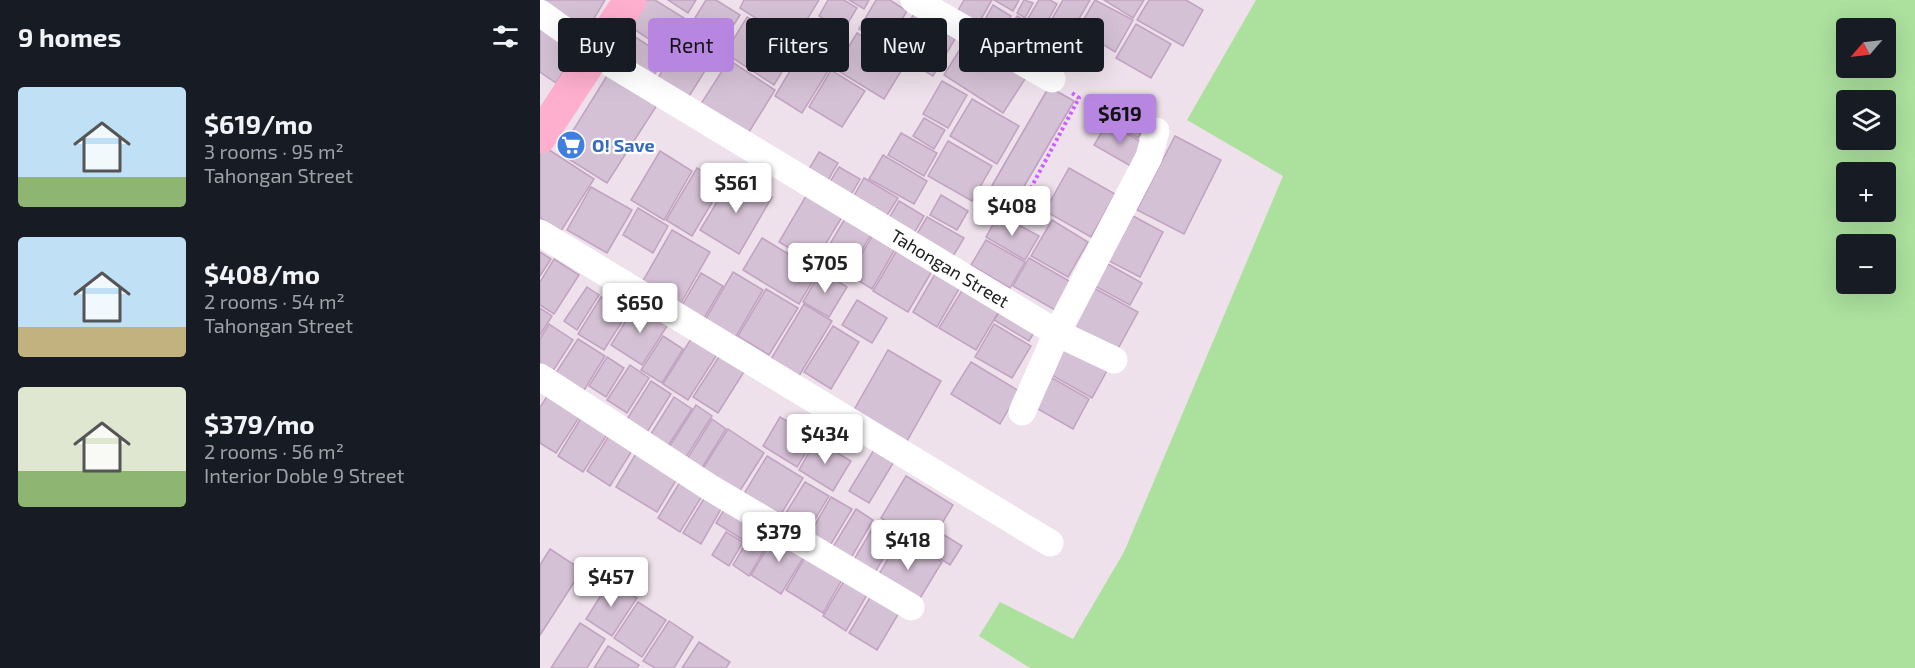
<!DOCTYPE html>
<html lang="en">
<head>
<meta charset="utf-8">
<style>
  :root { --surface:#171b24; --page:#20242c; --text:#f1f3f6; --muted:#9ea1a6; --accent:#b786e1 }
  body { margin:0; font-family:"Exo 2",sans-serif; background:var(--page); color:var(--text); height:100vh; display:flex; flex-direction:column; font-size:22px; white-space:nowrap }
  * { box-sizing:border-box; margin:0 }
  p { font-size:20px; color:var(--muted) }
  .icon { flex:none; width:33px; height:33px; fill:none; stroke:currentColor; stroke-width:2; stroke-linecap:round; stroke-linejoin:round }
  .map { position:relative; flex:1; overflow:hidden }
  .panel { display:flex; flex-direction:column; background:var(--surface); width:540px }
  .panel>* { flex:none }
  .guide { position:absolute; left:18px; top:18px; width:570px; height:54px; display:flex; gap:12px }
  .needle { width:39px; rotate:242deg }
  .tools { position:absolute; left:1296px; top:18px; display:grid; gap:12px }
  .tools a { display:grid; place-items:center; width:60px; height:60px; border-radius:6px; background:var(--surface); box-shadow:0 6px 24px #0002; font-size:30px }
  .price { position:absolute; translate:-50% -51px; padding:0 14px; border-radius:6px; background:#fff; color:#222; font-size:20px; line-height:39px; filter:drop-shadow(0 2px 3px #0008) }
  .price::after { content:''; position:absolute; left:50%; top:36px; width:18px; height:14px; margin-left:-9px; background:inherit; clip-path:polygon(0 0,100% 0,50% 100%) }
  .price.on { background:var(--accent); color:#111 }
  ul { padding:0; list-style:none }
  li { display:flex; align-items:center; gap:18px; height:150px; padding:0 18px }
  li span { display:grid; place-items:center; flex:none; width:168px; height:120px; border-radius:6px; color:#555 }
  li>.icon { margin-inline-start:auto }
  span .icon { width:72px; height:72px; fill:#fffc; stroke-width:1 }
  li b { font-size:26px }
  h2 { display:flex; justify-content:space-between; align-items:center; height:72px; padding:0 18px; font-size:26px }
  .pill { padding:0 21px; border-radius:6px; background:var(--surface); box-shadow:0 6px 24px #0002; font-size:21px; line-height:54px }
  .pill.on { background:var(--accent); color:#111 }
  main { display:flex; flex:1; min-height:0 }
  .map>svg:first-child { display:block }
  .water { fill:#abe09d; fill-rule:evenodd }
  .building { fill:#d5c1d5; stroke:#c1a2c1; stroke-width:1.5 }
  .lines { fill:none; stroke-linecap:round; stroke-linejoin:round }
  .path { stroke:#ca61ff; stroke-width:4; stroke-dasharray:3 3; stroke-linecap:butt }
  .minor { stroke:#fff; stroke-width:27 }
  .secondary { stroke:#feafce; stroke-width:33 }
  .labels { text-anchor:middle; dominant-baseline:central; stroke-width:4.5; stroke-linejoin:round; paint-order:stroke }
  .shop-label { font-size:18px; font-weight:bold; fill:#366cbe; stroke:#fff; text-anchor:start }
  .street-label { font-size:18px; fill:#1c1c1c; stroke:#fff }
</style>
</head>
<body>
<main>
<section class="panel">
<h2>9 homes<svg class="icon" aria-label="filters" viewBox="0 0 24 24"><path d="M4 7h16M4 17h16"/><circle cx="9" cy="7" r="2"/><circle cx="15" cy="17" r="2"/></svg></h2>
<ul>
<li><span style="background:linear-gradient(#bfe0f5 75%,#8fb573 0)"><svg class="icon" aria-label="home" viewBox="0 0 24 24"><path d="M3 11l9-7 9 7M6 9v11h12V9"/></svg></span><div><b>$619/mo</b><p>3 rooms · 95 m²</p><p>Tahongan Street</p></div></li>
<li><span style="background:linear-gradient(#bfe0f5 75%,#c2b280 0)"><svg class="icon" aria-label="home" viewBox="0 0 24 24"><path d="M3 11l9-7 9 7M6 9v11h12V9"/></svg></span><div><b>$408/mo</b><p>2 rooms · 54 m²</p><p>Tahongan Street</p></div></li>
<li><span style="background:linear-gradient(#dfe7d0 70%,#8fb573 0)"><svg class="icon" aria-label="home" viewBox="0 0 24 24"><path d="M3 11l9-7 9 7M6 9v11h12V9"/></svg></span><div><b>$379/mo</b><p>2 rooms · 56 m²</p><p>Interior Doble 9 Street</p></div></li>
</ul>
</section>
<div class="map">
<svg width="1375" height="668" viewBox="0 0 1375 668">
  <rect width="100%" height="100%" fill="#eee1eb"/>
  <path class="water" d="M716,0h659v668h-885l-51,-32 21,-34 73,37 51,-87 159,-376 -96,-56zM1306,28h40v40h-40zM1306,100h40v40h-40zM1306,172h40v40h-40zM1306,244h40v40h-40z"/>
  <g class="building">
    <polygon points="0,0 65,0 46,32"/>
    <polygon points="101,0 115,0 144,18 124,49 86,24"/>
    <polygon points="128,0 156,0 148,13"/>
    <polygon points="166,0 176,0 200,15 143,106 113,86"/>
    <polygon points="204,0 279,0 253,42 200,8"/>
    <polygon points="288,0 304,0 317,8 303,31 279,16"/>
    <polygon points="309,0 329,0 324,9"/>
    <polygon points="336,0 350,0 367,11 346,46 319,29"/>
    <polygon points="424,0 452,0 436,28 415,16"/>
    <polygon points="454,0 479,0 473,11"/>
    <polygon points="484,0 493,3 485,18 477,13"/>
    <polygon points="499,0 510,0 517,4 503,29 487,20"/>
    <polygon points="523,0 550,0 526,41 506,29"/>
    <polygon points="555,0 593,20 575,52 538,29"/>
    <polygon points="564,0 604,0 593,18"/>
    <polygon points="609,0 646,0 663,10 643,46 597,20"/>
    <polygon points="453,5 471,16 457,41 439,30"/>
    <polygon points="374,14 415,39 393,76 351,51"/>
    <polygon points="477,16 525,44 510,70 462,42"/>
    <polygon points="207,17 256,49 234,85 185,53"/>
    <polygon points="279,19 307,36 288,67 260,51"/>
    <polygon points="0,22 39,47 16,83 0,72"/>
    <polygon points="596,24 631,44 611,78 576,58"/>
    <polygon points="89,33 126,57 108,84 72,61"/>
    <polygon points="317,33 366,63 344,99 295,69"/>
    <polygon points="427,38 487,76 463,113 404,75"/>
    <polygon points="260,54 288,71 262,113 235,96"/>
    <polygon points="189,60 235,90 204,140 157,110"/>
    <polygon points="291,70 325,91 302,127 269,107"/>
    <polygon points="70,71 119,102 67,183 19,153"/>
    <polygon points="402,81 427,95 408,128 383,114"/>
    <polygon points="509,87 534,101 466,217 442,203"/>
    <polygon points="509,87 534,101 466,217 442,203"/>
    <polygon points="432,99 479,126 457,164 410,136"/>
    <polygon points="592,112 608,121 598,138 583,129"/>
    <polygon points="384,118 405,130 394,149 373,136"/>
    <polygon points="568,122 606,145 594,168 554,145"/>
    <polygon points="361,133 397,153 384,176 348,155"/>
    <polygon points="635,136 681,160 644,234 597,210"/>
    <polygon points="408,141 452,166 432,201 388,176"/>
    <polygon points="0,144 54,179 21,231 0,218"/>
    <polygon points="120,151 152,171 124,220 91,200"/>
    <polygon points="279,152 298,163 284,187 265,176"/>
    <polygon points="343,155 387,181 374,204 329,179"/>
    <polygon points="299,167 320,179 307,202 285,190"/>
    <polygon points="157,168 183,184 152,236 126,220"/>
    <polygon points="529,168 575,194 551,237 505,211"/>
    <polygon points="194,174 232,197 199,254 160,230"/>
    <polygon points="324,178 358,198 344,220 311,201"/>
    <polygon points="51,187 92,210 67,253 27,230"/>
    <polygon points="401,195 428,211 417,230 390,215"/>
    <polygon points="266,196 302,217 274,263 239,242"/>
    <polygon points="359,201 384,216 373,235 348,220"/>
    <polygon points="98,208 128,226 113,253 83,235"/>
    <polygon points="459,214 499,236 485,260 446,237"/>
    <polygon points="593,216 623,232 600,277 569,261"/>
    <polygon points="306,217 332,233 307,275 281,259"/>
    <polygon points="387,217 424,238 412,258 375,237"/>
    <polygon points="512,220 548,242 528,277 491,256"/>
    <polygon points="132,230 170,252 138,308 100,286"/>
    <polygon points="336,230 358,244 332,289 309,275"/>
    <polygon points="222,238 278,272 259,304 203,270"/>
    <polygon points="446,240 485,262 470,288 431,265"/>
    <polygon points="360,245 395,266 368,312 333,291"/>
    <polygon points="0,252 11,259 0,276"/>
    <polygon points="489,258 531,282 515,310 473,286"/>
    <polygon points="14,259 39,275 14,314 0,305 0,282"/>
    <polygon points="568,264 602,283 590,305 555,286"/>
    <polygon points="399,267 423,282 397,327 373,312"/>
    <polygon points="281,271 307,287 289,317 263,302"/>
    <polygon points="193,272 223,290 191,345 161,327"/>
    <polygon points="161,273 183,286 160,325 138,312"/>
    <polygon points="426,284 462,306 436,350 399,328"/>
    <polygon points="47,287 59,295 37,330 24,321"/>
    <polygon points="552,287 598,312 574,356 528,330"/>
    <polygon points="226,289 258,308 229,355 198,336"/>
    <polygon points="61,297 87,314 64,350 38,334"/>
    <polygon points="317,300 347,318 332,343 302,325"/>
    <polygon points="97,303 129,323 102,365 71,345"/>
    <polygon points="264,304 292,321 259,376 231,359"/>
    <polygon points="465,304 499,324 489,341 454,320"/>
    <polygon points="0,308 12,316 0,335"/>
    <polygon points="9,324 33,340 11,374 0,367 0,339"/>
    <polygon points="454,324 491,346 472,378 435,357"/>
    <polygon points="293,326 319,342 291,389 264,372"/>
    <polygon points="154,334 180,350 148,400 123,384"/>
    <polygon points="123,336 143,349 122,383 101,370"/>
    <polygon points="38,339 65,356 40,397 12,379"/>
    <polygon points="525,343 569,367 552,398 508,373"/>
    <polygon points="348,350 401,381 363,448 310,417"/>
    <polygon points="182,352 207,367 178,413 153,397"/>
    <polygon points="67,357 84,368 66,397 49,386"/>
    <polygon points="431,362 479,391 460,424 411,394"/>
    <polygon points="90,365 109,378 87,413 67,400"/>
    <polygon points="507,375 549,399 533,429 491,405"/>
    <polygon points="111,381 131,394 104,437 84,424"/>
    <polygon points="10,392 42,413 16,453 0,443 0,407"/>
    <polygon points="134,397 152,409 126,449 109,437"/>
    <polygon points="156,405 172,416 141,465 124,455"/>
    <polygon points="46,410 72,427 43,472 18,456"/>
    <polygon points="240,417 275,438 257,467 223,446"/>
    <polygon points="172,419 186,429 158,474 144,464"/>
    <polygon points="75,426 98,441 70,486 47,471"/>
    <polygon points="188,429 224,453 194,500 158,476"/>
    <polygon points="276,440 311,461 293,491 259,470"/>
    <polygon points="100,447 141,472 117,512 76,487"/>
    <polygon points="335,448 355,460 329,503 309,491"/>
    <polygon points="227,456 263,478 238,519 202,497"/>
    <polygon points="366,476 413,505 388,547 341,518"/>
    <polygon points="143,477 165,491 140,532 118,518"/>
    <polygon points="265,482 289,496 263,539 239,524"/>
    <polygon points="168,492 185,502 161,544 143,533"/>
    <polygon points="291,497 312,509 285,554 265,542"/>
    <polygon points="190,500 218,517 205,541 176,523"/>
    <polygon points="316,509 333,520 308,563 290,552"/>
    <polygon points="220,519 236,529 209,576 193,565"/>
    <polygon points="337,521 358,534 331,579 310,566"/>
    <polygon points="186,532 203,542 189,566 172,555"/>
    <polygon points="237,532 268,550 241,594 211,575"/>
    <polygon points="401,533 422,546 410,565 390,552"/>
    <polygon points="361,537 402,562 376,605 335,581"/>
    <polygon points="10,549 42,570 0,635 0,565"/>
    <polygon points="267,554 304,576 283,613 246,590"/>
    <polygon points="308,574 331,588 306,631 283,616"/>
    <polygon points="70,581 97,598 72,636 46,619"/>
    <polygon points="335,589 363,606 337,650 309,633"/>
    <polygon points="98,602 126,620 102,657 74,638"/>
    <polygon points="129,621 153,637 134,668 115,668 103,661"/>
    <polygon points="40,623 65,639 47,668 11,668"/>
    <polygon points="159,642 190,662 186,668 142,668"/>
    <polygon points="68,646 99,665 97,668 54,668"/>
  </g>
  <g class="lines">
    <polyline class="path" points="485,199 539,98 532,93"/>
    <g class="minor">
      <polyline points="374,0 512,79"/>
      <polyline points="0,13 70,63 517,333 574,360"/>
      <polyline points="0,233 510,543"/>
      <polyline points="0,377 169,487 371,607"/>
      <polyline points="482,412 517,333 609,157 616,131"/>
    </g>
    <polyline class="secondary" points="0,137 90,0"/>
  </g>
  <defs>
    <g id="supermarket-disc" transform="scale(1.5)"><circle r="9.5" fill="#3f7fe0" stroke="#fff"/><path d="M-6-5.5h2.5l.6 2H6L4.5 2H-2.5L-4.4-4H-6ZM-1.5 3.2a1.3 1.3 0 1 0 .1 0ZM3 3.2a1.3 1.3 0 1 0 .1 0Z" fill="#fff"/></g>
  </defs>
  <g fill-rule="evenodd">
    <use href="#supermarket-disc" x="31" y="145"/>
  </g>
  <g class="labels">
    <g class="shop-label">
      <text x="52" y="145">O! Save</text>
    </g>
    <g class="street-label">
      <text transform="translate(410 268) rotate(31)">Tahongan Street</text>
    </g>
  </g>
</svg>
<div class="tools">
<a><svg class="needle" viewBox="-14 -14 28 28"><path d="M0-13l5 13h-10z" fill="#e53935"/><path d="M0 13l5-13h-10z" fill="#9ea1a6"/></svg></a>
<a><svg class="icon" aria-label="layers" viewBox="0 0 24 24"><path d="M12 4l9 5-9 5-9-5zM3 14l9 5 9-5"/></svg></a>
<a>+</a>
<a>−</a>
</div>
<b class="price on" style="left:580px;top:145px">$619</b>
<b class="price" style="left:196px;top:214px">$561</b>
<b class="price" style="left:472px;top:237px">$408</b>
<b class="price" style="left:285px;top:294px">$705</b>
<b class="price" style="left:100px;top:334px">$650</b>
<b class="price" style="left:285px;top:465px">$434</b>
<b class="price" style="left:239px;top:563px">$379</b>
<b class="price" style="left:368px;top:571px">$418</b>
<b class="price" style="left:71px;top:608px">$457</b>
<div class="guide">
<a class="pill">Buy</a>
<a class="pill on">Rent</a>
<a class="pill">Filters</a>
<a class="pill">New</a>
<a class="pill">Apartment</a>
</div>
</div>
</main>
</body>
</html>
